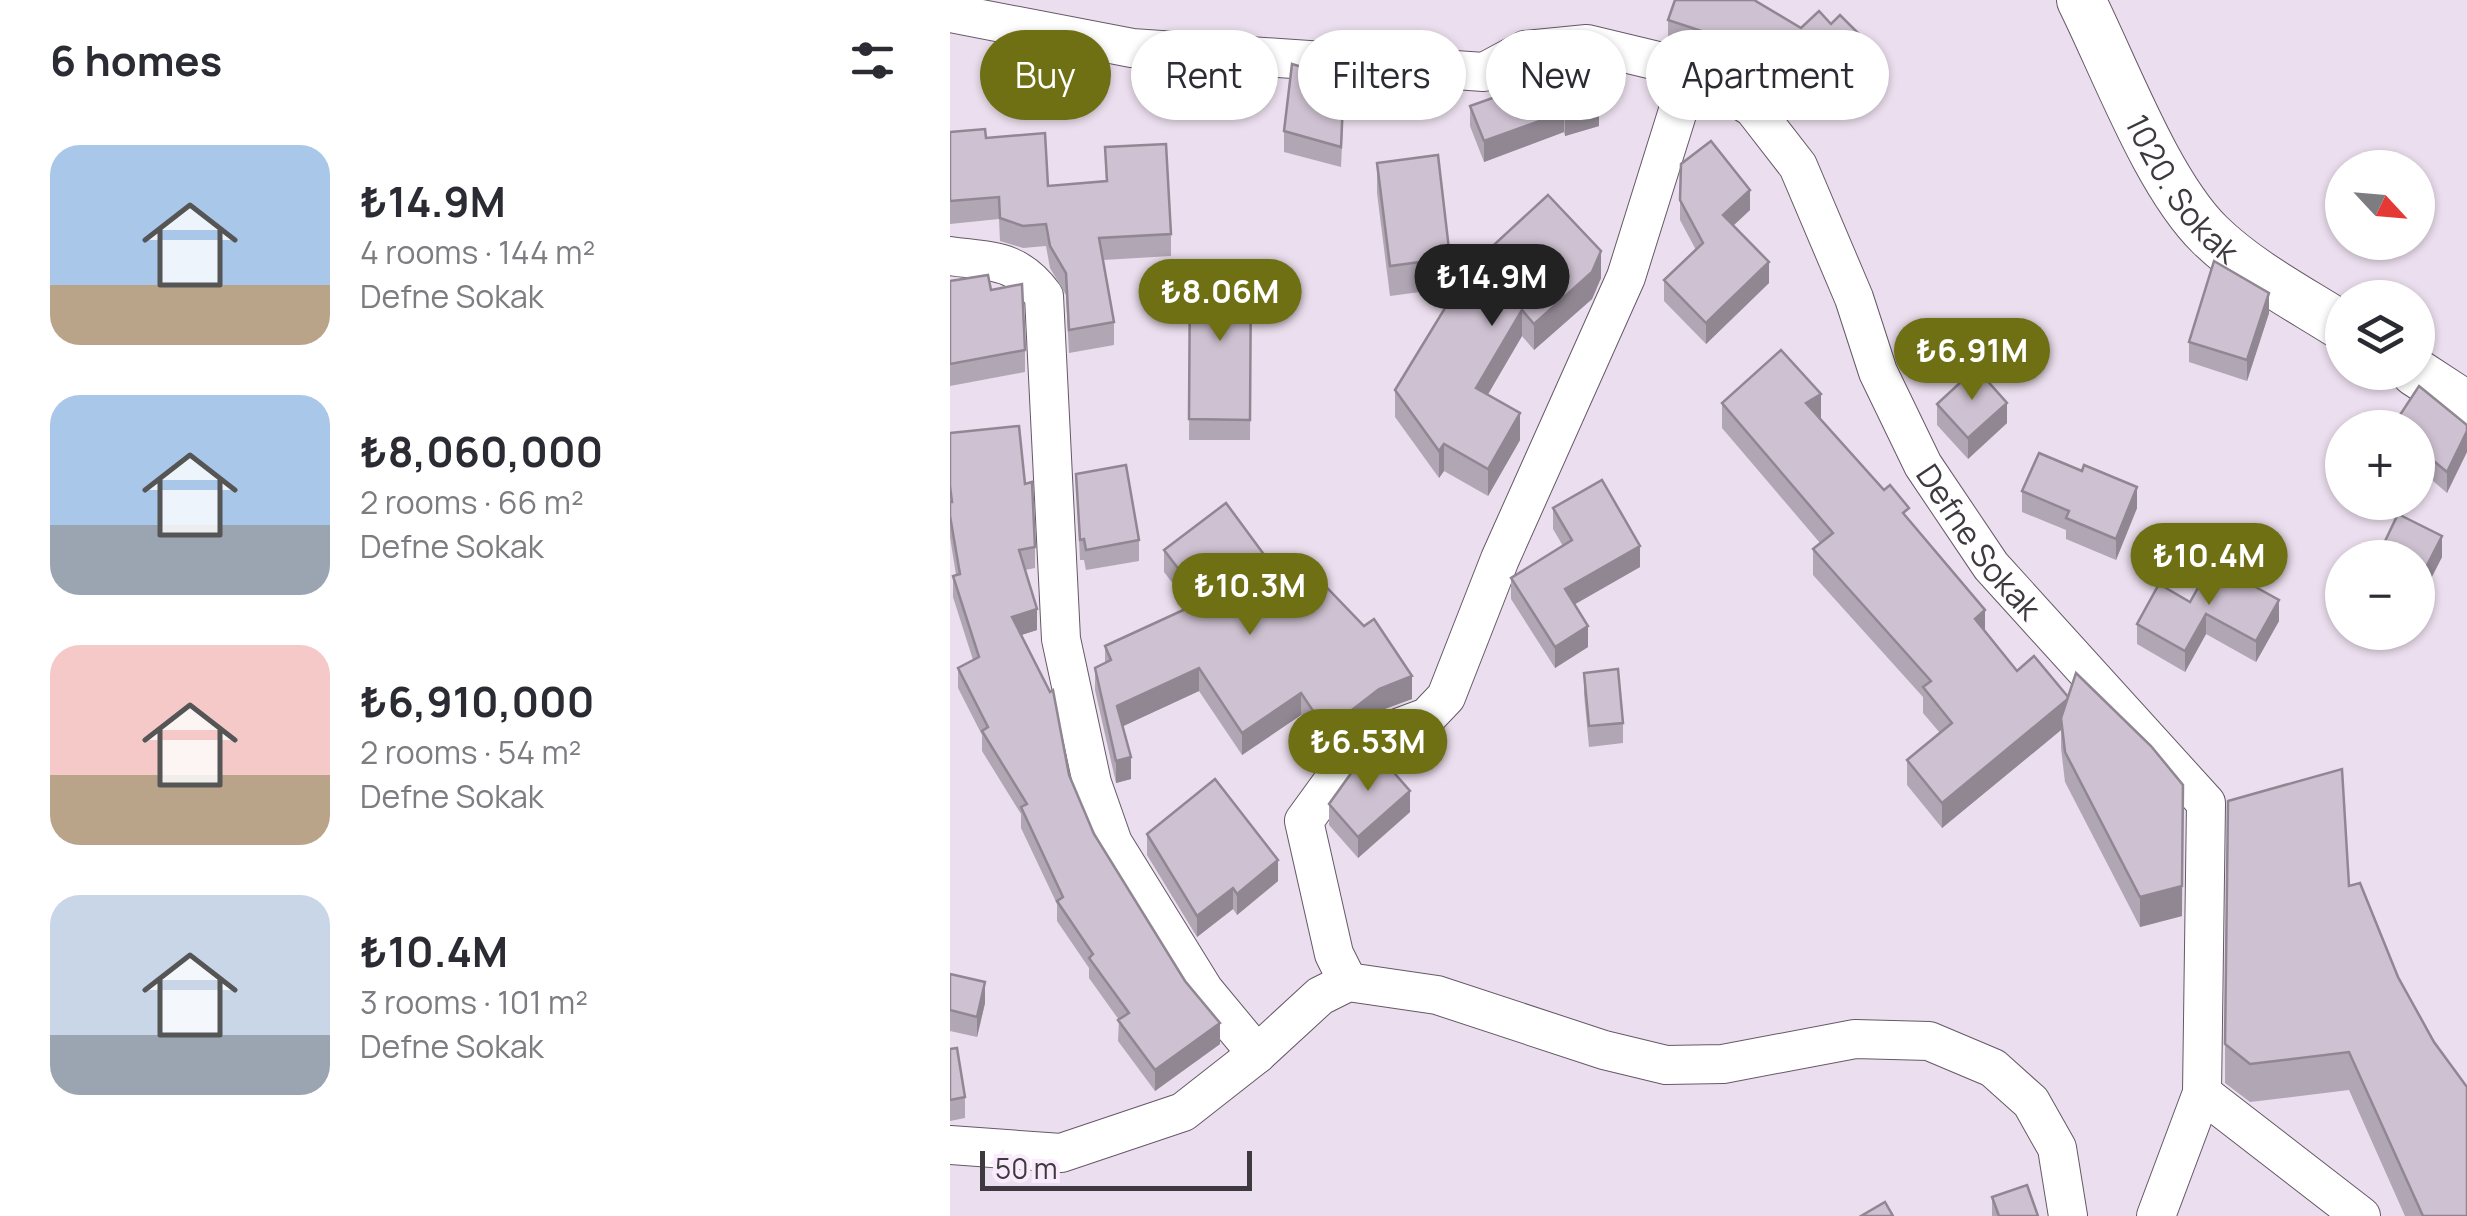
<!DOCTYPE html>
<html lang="en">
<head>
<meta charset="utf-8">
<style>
  :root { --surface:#fff; --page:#f7f7f7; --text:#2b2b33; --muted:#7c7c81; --accent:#6f7014 }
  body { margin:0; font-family:Manrope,sans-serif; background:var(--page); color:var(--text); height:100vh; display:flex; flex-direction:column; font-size:38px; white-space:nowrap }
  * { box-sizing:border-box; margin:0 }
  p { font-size:32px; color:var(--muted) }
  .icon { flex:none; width:55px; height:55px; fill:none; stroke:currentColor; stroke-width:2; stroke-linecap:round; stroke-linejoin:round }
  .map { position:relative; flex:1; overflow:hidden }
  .details { display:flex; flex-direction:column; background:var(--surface); width:950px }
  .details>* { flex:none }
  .hud { position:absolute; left:30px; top:30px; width:950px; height:90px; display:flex; gap:20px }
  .needle { width:65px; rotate:116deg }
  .fabs { position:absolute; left:1375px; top:150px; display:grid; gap:20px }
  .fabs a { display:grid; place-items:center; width:110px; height:110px; border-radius:50%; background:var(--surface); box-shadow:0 2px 8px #0004; font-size:50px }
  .scale { position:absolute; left:30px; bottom:25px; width:272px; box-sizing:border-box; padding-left:10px; border:5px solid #3e393f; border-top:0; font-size:28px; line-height:35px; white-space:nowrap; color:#3e393f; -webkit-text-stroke:8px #f9ebfb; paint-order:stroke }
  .price { position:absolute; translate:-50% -85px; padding:0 22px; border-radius:35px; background:var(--accent); color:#fff; font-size:32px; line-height:65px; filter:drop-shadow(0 2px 5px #0008) }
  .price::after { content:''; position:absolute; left:50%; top:60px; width:30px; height:22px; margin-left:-15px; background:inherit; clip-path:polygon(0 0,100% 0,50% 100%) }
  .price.current { background:#222; color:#fff }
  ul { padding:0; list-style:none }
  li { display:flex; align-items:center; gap:30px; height:250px; padding:0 50px }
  li span { display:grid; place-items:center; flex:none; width:280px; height:200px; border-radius:30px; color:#555 }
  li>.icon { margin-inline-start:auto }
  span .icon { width:120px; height:120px; fill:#fffc; stroke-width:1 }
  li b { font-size:42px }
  h2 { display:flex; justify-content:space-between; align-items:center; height:120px; padding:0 50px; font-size:42px }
  .chip { padding:0 35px; border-radius:45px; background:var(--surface); box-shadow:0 2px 8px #0004; font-size:35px; line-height:90px }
  .chip.current { background:var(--accent); color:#fff }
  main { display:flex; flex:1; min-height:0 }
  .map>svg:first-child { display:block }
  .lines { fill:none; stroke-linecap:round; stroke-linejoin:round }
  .minor-casing { stroke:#655967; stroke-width:40 }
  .tertiary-casing { stroke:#655967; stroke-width:50 }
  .minor { stroke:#fff; stroke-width:38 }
  .tertiary { stroke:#fff; stroke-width:48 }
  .wall { fill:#b1a6b4 }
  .shaded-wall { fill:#908792 }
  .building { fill:#cec1d1; stroke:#908792; stroke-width:2.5 }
  .labels { text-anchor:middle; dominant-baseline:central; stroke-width:8; stroke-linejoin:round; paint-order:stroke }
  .street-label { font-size:32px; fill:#3e393f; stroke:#f9ebfb }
</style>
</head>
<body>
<main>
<section class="details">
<h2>6 homes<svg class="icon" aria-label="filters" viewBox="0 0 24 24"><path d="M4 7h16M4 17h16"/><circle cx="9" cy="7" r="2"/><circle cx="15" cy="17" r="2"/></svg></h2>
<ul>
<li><span style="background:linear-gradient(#a9c7e8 70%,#b9a48a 0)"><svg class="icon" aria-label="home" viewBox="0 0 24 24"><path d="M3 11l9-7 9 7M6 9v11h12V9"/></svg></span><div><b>₺14.9M</b><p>4 rooms · 144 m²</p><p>Defne Sokak</p></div></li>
<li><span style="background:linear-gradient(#a9c7e8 65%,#9aa5b1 0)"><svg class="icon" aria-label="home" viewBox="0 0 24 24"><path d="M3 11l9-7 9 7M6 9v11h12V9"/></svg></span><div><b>₺8,060,000</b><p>2 rooms · 66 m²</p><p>Defne Sokak</p></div></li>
<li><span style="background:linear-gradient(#f6c9c9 65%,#b9a48a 0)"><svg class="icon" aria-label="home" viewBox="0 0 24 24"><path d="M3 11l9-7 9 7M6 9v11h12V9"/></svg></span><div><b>₺6,910,000</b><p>2 rooms · 54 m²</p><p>Defne Sokak</p></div></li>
<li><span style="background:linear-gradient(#c9d6e8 70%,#9aa5b1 0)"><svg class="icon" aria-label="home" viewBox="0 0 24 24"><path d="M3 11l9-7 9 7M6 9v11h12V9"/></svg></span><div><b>₺10.4M</b><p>3 rooms · 101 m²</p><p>Defne Sokak</p></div></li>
</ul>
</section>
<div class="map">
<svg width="1517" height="1216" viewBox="0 0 1517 1216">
  <rect width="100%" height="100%" fill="#ebdeee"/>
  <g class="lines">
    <g class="minor-casing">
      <g id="minor">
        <path id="s1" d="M0,13l182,35 352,24 41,-22 62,-6 104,25 62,39 45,58 56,132 24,74 45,93 68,101 215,237 -4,290 159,123"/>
        <path d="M0,256c43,6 67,3 94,40l17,343 31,144 21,60 91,147 53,64"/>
        <polyline points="398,982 384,954 354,821 396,763 442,730 477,717 496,697 550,559 676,277 741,69"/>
        <polyline points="0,1145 111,1153 233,1112 307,1054 370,996 398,982 487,995 654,1050 716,1065 773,1064 905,1039 979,1041 1043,1068 1081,1102 1107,1148 1118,1216"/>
        <polyline points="1206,1216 1252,1093"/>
      </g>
    </g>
    <g class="tertiary-casing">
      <g id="tertiary">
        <path id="s2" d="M1131,0c34,68 76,183 129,235 38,37 88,63 132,91"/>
        <polyline points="1465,372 1517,406"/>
      </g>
    </g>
    <use href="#minor" class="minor"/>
    <use href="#tertiary" class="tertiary"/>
  </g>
  <g class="wall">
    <polygon points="718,20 851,28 914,60 863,109 825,71 810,86 779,60 718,40"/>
    <polygon points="638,64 649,126 615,136 614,132 534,162 520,126 520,106"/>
    <polygon points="394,101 391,167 334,152 334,131"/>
    <polygon points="0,132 36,138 98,186 156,181 155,147 221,234 221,256 153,260 164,322 164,345 119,353 116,295 100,268 96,246 73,248 50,241 49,219 0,224"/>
    <polygon points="427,163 500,258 500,288 440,296 427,193"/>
    <polygon points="730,200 800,210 783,226 819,283 756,344 714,301 714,280 746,250 730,220"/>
    <polygon points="520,267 651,278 642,299 584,350 572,336 537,395 570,440 538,496 494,471 489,478 445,417 445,390"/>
    <polygon points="240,269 301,269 300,440 239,440"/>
    <polygon points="0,281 41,290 75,350 75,372 0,386"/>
    <polygon points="1319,313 1297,381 1239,362 1239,342"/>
    <polygon points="772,403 871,419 959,520 1035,632 1067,671 1084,656 1232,916 1190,927 1115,782 1111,748 1111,730 992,828 957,785 957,760 990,733 973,713 973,697 863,575 863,549 870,543 772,428"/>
    <polygon points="987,404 1057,423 1018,459 987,425"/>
    <polygon points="1517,425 1497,493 1468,468 1468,428"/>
    <polygon points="0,433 75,484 85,547 85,568 75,570 87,630 71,635 119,775 144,834 270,1044 205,1091 168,1041 169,1020 139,978 139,968 107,921 107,904 71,828 71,814 32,751 32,735 8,688 8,668 23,660 3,597 3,576 6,575 0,537"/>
    <polygon points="126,474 189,540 189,561 136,570 134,560 130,560"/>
    <polygon points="1072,491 1187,508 1166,560 1116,539 1116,530 1072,512"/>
    <polygon points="603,508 690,567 624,604 638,647 605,668 561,599 561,578 613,546 603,529"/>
    <polygon points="214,550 338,587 462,699 429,711 376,752 351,715 292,755 249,691 173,726 181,779 166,783 145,690 145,668 155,663 155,646 240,606 214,572"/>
    <polygon points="1492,557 1470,600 1468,599 1468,558"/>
    <polygon points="1240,602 1329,621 1306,662 1256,634 1235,672 1187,644 1187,624"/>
    <polygon points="634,673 673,723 673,743 639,747 634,694"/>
    <polygon points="379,804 460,812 408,858 379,825"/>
    <polygon points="197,834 328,881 287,915 283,909 247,937 197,855"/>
    <polygon points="1399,886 1517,1216 1455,1216 1399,1090 1300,1102 1275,1083 1275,1037"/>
    <polygon points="0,974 35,1003 27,1037 0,1031"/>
    <polygon points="0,1049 15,1097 15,1118 0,1121"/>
    <polygon points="1042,1197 1088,1216 1042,1216"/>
  </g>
  <g class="shaded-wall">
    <polygon points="914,39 914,60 863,109 863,89"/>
    <polygon points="825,50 825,71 810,86 810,65"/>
    <polygon points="649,106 649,126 615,136 615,115"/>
    <polygon points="614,112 614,132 534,162 534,141"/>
    <polygon points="800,190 800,210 773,235 773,215"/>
    <polygon points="651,251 651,278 642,299 584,350 584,324"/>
    <polygon points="819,262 819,283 756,344 756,323"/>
    <polygon points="1319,293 1319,313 1297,381 1297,360"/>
    <polygon points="572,310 572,336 526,415 526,388"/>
    <polygon points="871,394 871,419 856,403"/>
    <polygon points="1057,403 1057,423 1018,459 1018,438"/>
    <polygon points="570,413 570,440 538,496 538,469"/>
    <polygon points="1517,431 1517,452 1497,493 1497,472"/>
    <polygon points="494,444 494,471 489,478 489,451"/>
    <polygon points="1187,487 1187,508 1166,560 1166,539"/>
    <polygon points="1492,536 1492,557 1470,600 1470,579"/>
    <polygon points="690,546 690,567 615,610 615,589"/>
    <polygon points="1329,600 1329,621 1306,662 1306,641"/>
    <polygon points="87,609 87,630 62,638 62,617"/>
    <polygon points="1035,610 1035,635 1025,619"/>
    <polygon points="1256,614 1256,634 1235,672 1235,651"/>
    <polygon points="638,626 638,647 605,668 605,647"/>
    <polygon points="249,668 249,691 167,729 167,706"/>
    <polygon points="462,676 462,699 429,711 376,752 376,730 429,689"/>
    <polygon points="351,693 351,715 292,755 292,733"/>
    <polygon points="1119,698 1111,718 1111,730 992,828 992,803"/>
    <polygon points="181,757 181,779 166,783 166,761"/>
    <polygon points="1233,785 1232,916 1190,927 1190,897"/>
    <polygon points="460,791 460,812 408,858 408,837"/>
    <polygon points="328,860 328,881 287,915 287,894"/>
    <polygon points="283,888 283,909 247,937 247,916"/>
    <polygon points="35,982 35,1003 27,1037 27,1017"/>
    <polygon points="270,1023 270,1044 205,1091 205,1070"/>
  </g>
  <g class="building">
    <polygon points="725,0 804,0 851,28 869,11 881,24 890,15 914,39 863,89 825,50 810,65 779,40 718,20"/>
    <polygon points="342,64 394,80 391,147 334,131"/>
    <polygon points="638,64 649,106 615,115 614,112 534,141 520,106"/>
    <polygon points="35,129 36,138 95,133 98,186 157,181 155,147 216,144 221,234 149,238 164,322 119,330 116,273 100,246 96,224 73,226 50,218 49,197 0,201 0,132"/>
    <polygon points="761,141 800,190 773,215 819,262 756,323 714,280 753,243 730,200 731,164"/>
    <polygon points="488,155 500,258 440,266 427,163"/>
    <polygon points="598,195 651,251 642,272 584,324 572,310 526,388 570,413 538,469 494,444 489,451 445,390 520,267"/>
    <polygon points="1264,261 1319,293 1297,360 1239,342"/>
    <polygon points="240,269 301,269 300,420 239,419"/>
    <polygon points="38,275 41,290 72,284 75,350 0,364 0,281"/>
    <polygon points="831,350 871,394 856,403 934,490 940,485 959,508 953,513 1035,610 1025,619 1067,671 1084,656 1119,698 992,803 957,760 1002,723 973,687 981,681 863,549 883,533 772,403"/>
    <polygon points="1026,368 1057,403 1018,438 987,404"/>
    <polygon points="1469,386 1517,425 1517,431 1497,472 1468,448 1468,428 1442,427"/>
    <polygon points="69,426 75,484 82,482 85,547 69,550 87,609 62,617 100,692 103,690 119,775 144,834 235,981 270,1023 205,1070 168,1020 179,1013 139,958 143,954 107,901 113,897 71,807 77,804 32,731 38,727 8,668 29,657 3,576 10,574 0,516 0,502 2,502 0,486 0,433"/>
    <polygon points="1089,453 1132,471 1134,465 1187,487 1166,539 1116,518 1119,511 1072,491"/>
    <polygon points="176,465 189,540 136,550 134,539 130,540 126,474"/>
    <polygon points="652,480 690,546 615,589 638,626 605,647 561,578 622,540 603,508"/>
    <polygon points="276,503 338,587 358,568 414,626 424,619 462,676 429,689 376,730 351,693 292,733 249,668 167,706 181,757 166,761 145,668 161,660 155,646 253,601 214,550"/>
    <polygon points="1448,514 1492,536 1470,579 1468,578 1468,558 1427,558"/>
    <polygon points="1262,563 1329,600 1306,641 1256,614 1235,651 1187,624 1209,584 1240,602"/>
    <polygon points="668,669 673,723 639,726 634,673"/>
    <polygon points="1126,673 1201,746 1233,785 1232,886 1190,897 1115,752 1111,718"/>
    <polygon points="424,750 460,791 408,837 379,804 412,758"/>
    <polygon points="1392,769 1399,886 1410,883 1448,977 1484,1042 1517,1087 1517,1216 1473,1216 1399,1052 1300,1064 1275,1044 1278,801"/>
    <polygon points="265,779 328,860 287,894 283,888 247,916 197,834"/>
    <polygon points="0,974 35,982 27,1017 0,1010"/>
    <polygon points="7,1048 15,1097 0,1100 0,1049"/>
    <polygon points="1077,1185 1088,1216 1049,1216 1042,1197"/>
    <polygon points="935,1202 943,1216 911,1216"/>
  </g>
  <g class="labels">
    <g class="street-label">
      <text stroke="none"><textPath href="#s2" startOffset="215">1020. Sokak</textPath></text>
      <text stroke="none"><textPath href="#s1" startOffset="1320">Defne Sokak</textPath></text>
    </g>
  </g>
</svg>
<div class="fabs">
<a><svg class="needle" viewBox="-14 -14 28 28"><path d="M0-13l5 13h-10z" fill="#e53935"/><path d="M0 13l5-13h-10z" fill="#7c7c81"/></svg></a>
<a><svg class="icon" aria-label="layers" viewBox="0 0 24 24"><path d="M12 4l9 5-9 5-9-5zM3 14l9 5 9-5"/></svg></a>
<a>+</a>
<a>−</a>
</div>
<div class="scale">50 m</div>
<b class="price current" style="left:542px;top:329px">₺14.9M</b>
<b class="price" style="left:270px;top:344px">₺8.06M</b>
<b class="price" style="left:1022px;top:403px">₺6.91M</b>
<b class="price" style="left:1259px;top:608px">₺10.4M</b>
<b class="price" style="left:300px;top:638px">₺10.3M</b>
<b class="price" style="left:418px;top:794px">₺6.53M</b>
<div class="hud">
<a class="chip current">Buy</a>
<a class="chip">Rent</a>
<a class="chip">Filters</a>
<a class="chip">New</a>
<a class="chip">Apartment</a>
</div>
</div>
</main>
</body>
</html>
